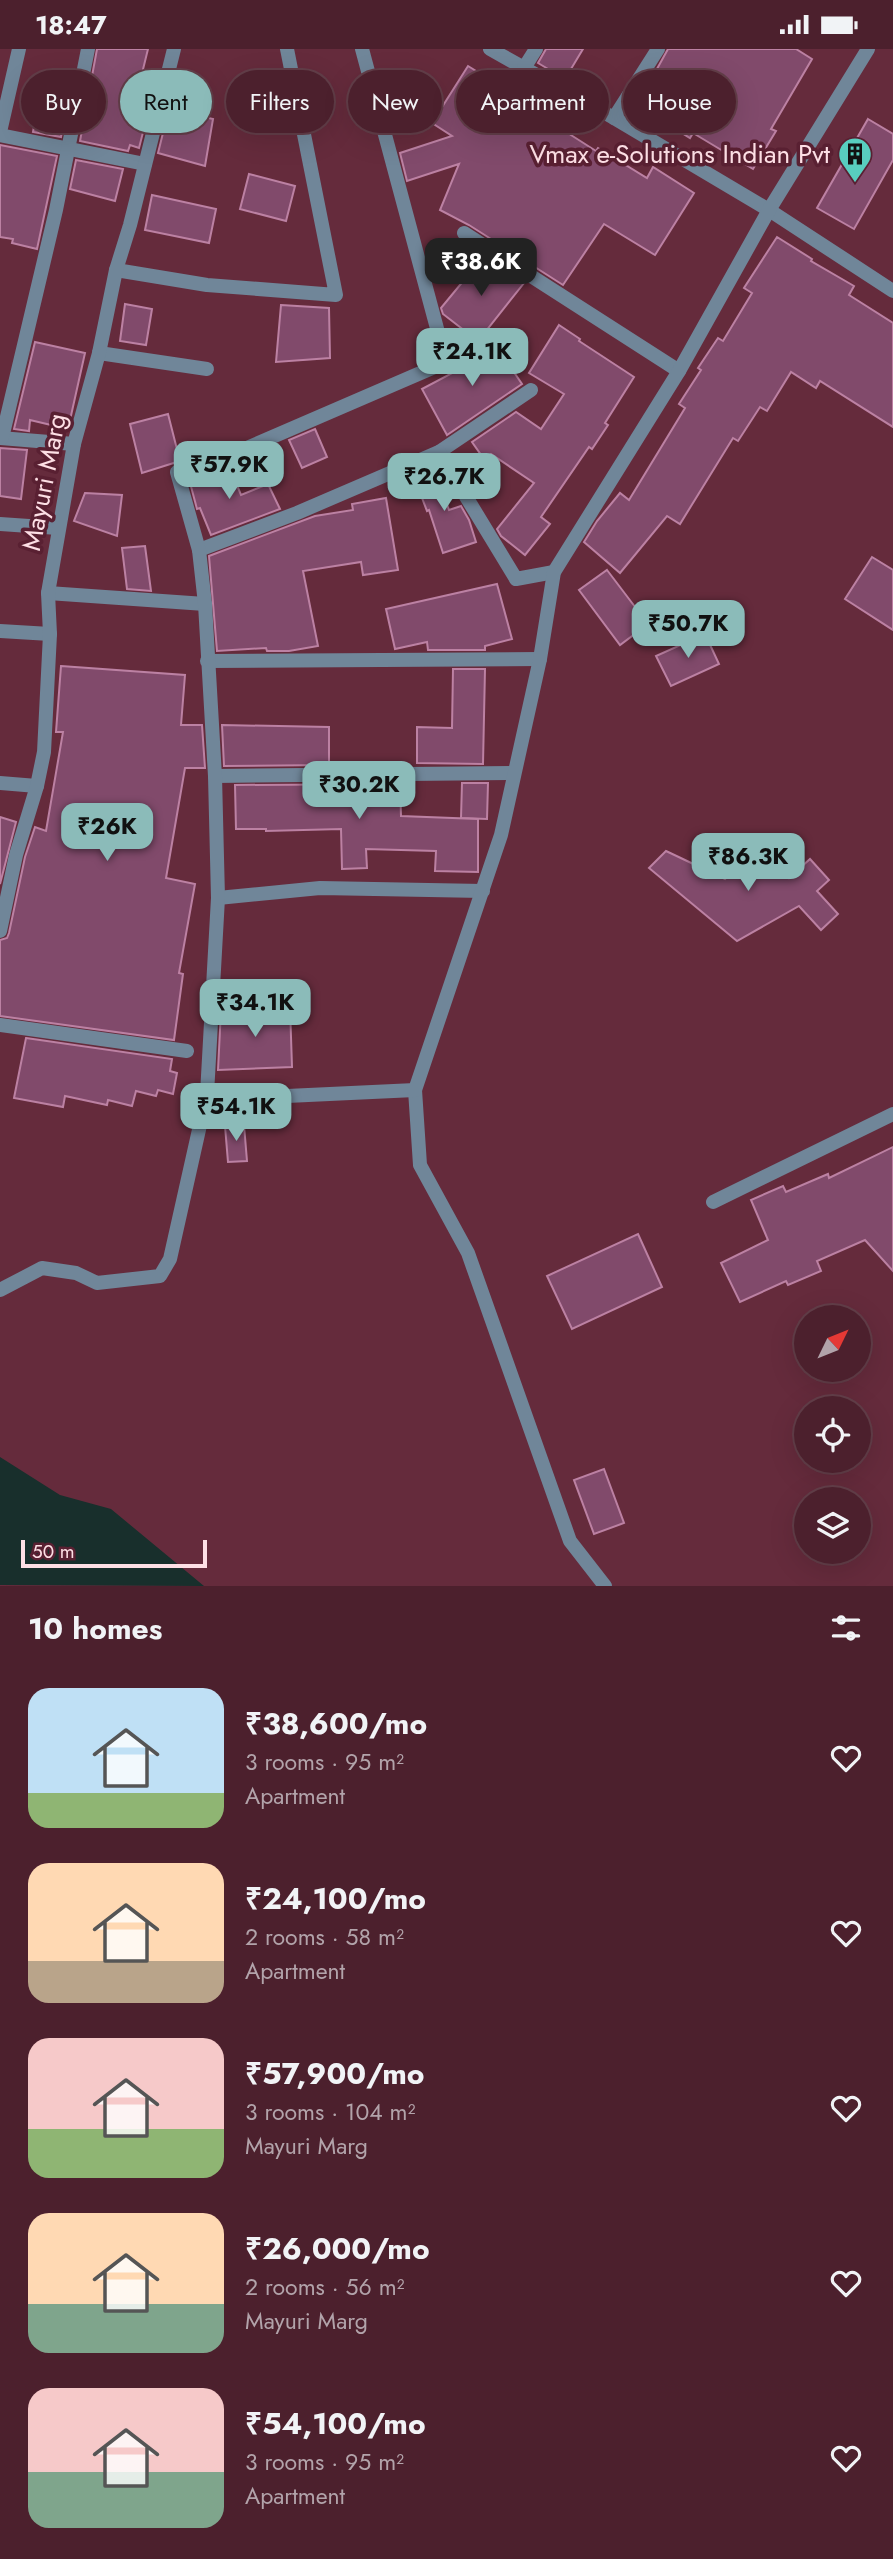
<!DOCTYPE html>
<html lang="en">
<head>
<meta charset="utf-8">
<style>
  :root { --surface:#4c202d; --page:#562d39; --text:#f1f3f6; --muted:#b2a3aa; --line:#633e49; --accent:#8bbbb9 }
  body { margin:0; font-family:Jost,sans-serif; background:var(--page); color:var(--text); height:100vh; display:flex; flex-direction:column; font-size:26px; white-space:nowrap }
  * { box-sizing:border-box; margin:0 }
  p { font-size:23px; color:var(--muted) }
  .icon { flex:none; width:38px; height:38px; fill:none; stroke:currentColor; stroke-width:2; stroke-linecap:round; stroke-linejoin:round }
  .map { position:relative; height:1537px; overflow:hidden }
  .drawer { display:flex; flex-direction:column; background:var(--surface); flex:1 }
  .drawer>* { flex:none }
  .banner { position:absolute; left:21px; top:21px; width:852px; height:63px; display:flex; gap:14px }
  .needle { width:46px; rotate:47deg }
  .fabs { position:absolute; left:794px; top:1256px; display:grid; gap:14px }
  .fabs a { display:grid; place-items:center; width:77px; height:77px; border-radius:50%; background:var(--surface); box-shadow:0 7px 28px #0002,0 0 0 2px var(--line); font-size:35px }
  .scale { position:absolute; left:21px; bottom:18px; width:186px; box-sizing:border-box; padding-left:7px; border:4px solid #fddfe5; border-top:0; font-size:19px; line-height:24px; white-space:nowrap; color:#fddfe5; -webkit-text-stroke:5px #592032; paint-order:stroke }
  .price { position:absolute; translate:-50% -60px; padding:0 16px; border-radius:14px; background:var(--accent); color:#111; font-size:23px; line-height:46px; filter:drop-shadow(0 2px 4px #0008) }
  .price::after { content:''; position:absolute; left:50%; top:42px; width:21px; height:16px; margin-left:-10px; background:inherit; clip-path:polygon(0 0,100% 0,50% 100%) }
  .price.selected { background:#222; color:#fff }
  ul { padding:0; list-style:none }
  li { display:flex; align-items:center; gap:21px; height:175px; padding:0 28px }
  li span { display:grid; place-items:center; flex:none; width:196px; height:140px; border-radius:21px; color:#555 }
  li>.icon { margin-inline-start:auto }
  span .icon { width:84px; height:84px; fill:#fffc; stroke-width:1 }
  li b { font-size:30px }
  h2 { display:flex; justify-content:space-between; align-items:center; height:84px; padding:0 28px; font-size:30px }
  .tag { padding:0 24px; border-radius:32px; background:var(--surface); box-shadow:0 7px 28px #0002,0 0 0 2px var(--line); font-size:24px; line-height:63px }
  .tag.selected { background:var(--accent); color:#111 }
  .status { display:flex; justify-content:space-between; align-items:center; height:49px; padding:0 35px; background:var(--surface); direction:ltr }
  .status svg { height:19px; fill:currentColor }
  .map>svg:first-child { display:block }
  .water { fill:#182f2c }
  .building { fill:#814a6b; stroke:#bc81a3; stroke-width:2 }
  .lines { fill:none; stroke-linecap:round; stroke-linejoin:round }
  .minor { stroke:#708699; stroke-width:14 }
  .labels { text-anchor:middle; dominant-baseline:central; stroke-width:7; stroke-linejoin:round; paint-order:stroke }
  .poi-label { font-size:26px; fill:#fddfe5; stroke:#592032; text-anchor:end }
  .street-label { font-size:26px; fill:#fddfe5; stroke:#592032 }
</style>
</head>
<body>
<div class="status"><b>18:47</b><svg viewBox="0 0 49 12"><path d="M0 12V9h3v3zM5 12V6h3v6zM10 12V3h3v9zM15 12V0h3v12zM26 1h20v11H26zM47 4h2v5h-2z"/></svg></div>
<div class="map">
<svg width="893" height="1537" viewBox="0 0 893 1537">
  <rect width="100%" height="100%" fill="#652b3c"/>
  <polygon class="water" points="0,1408 60,1446 111,1460 204,1537 0,1536"/>
  <g class="building">
    <polygon points="97,0 148,0 135,53 150,56 139,99 130,96 128,102 80,92"/>
    <polygon points="546,0 583,0 565,30 538,14"/>
    <polygon points="668,0 796,0 812,10 771,80 776,82 753,120 693,84 690,89 637,56"/>
    <polygon points="468,17 507,41 505,44 596,102 598,99 647,129 653,118 694,144 655,206 604,175 563,236 469,176 440,161 459,115 407,132 400,104 452,87 432,74"/>
    <polygon points="169,60 213,70 205,117 158,104"/>
    <polygon points="37,61 65,67 61,88 33,83"/>
    <polygon points="868,70 893,85 893,111 854,180 817,159"/>
    <polygon points="0,96 57,107 37,200 12,194 13,190 0,188"/>
    <polygon points="76,111 123,120 115,152 70,140"/>
    <polygon points="249,125 295,137 286,172 240,160"/>
    <polygon points="152,146 216,160 209,194 145,181"/>
    <polygon points="777,188 812,210 811,212 854,237 849,246 893,274 893,378 820,332 816,339 791,323 767,362 760,358 738,392 733,389 680,475 667,467 620,524 584,493 597,472 620,444 629,451 685,359 679,355 701,321 698,319 718,289 723,292 752,244 744,239"/>
    <polygon points="483,208 524,234 478,292 443,265 441,259"/>
    <polygon points="125,255 152,260 146,296 120,292"/>
    <polygon points="281,256 329,259 330,309 276,313"/>
    <polygon points="559,276 580,290 579,292 634,328 605,374 608,376 592,400 589,398 541,468 550,475 525,506 501,487 497,480 534,434 491,405 484,410 472,393 516,363 541,380 564,345 529,324"/>
    <polygon points="35,293 85,304 68,380 30,371 29,382 14,380"/>
    <polygon points="494,294 522,335 447,386 422,340 460,320 458,317"/>
    <polygon points="168,365 180,412 142,424 130,375"/>
    <polygon points="315,380 327,408 302,419 289,391"/>
    <polygon points="0,399 27,401 21,450 0,447"/>
    <polygon points="433,416 449,461 461,457 469,471 476,493 443,504 429,461 427,462 414,428 418,427 417,423"/>
    <polygon points="229,417 241,446 268,435 280,460 211,486 200,459 197,460 189,430"/>
    <polygon points="85,444 122,446 117,487 74,472"/>
    <polygon points="386,449 398,521 363,526 361,513 303,522 318,597 289,602 267,602 266,599 217,602 209,507 315,467 353,461 352,455"/>
    <polygon points="145,497 151,542 127,540 122,499"/>
    <polygon points="872,508 893,521 893,581 845,550"/>
    <polygon points="607,521 648,575 620,596 579,541"/>
    <polygon points="497,535 512,590 485,597 485,601 428,601 427,593 395,600 386,560"/>
    <polygon points="705,585 719,615 671,637 656,607"/>
    <polygon points="61,617 185,626 181,676 202,676 205,719 185,719 166,829 195,835 179,924 183,925 174,991 0,967 0,891 7,889 9,884 25,808 35,778 46,782 63,683 56,683"/>
    <polygon points="453,620 485,620 483,715 417,714 417,678 452,679"/>
    <polygon points="222,676 329,678 329,716 224,717"/>
    <polygon points="462,734 488,734 487,770 461,769"/>
    <polygon points="400,735 401,767 478,770 478,823 435,822 436,802 366,800 367,819 342,820 341,780 266,782 266,780 236,780 235,736"/>
    <polygon points="0,768 16,773 0,835"/>
    <polygon points="666,802 725,830 751,806 762,819 772,810 789,829 810,810 829,831 817,842 838,865 821,881 799,857 737,892 649,819"/>
    <polygon points="290,958 292,1018 218,1021 221,961"/>
    <polygon points="26,989 172,1010 170,1022 177,1024 173,1045 158,1041 156,1047 136,1042 132,1057 108,1051 107,1056 65,1047 63,1058 14,1049"/>
    <polygon points="244,1076 247,1112 228,1113 225,1077"/>
    <polygon points="893,1098 893,1222 865,1191 817,1212 821,1222 788,1236 786,1232 740,1253 721,1214 768,1191 751,1151 783,1137 786,1143 828,1125 829,1129"/>
    <polygon points="638,1185 662,1238 572,1280 547,1227"/>
    <polygon points="604,1420 624,1474 594,1485 574,1431"/>
  </g>
  <g class="lines">
    <g class="minor">
      <polyline points="490,0 614,69 769,161 893,242"/>
      <polyline points="524,19 536,0"/>
      <polyline points="614,69 658,0"/>
      <polyline points="0,83 19,0"/>
      <polyline points="0,86 145,115"/>
      <polyline points="464,184 679,322"/>
      <polyline points="116,221 207,236 336,246 287,0"/>
      <polyline points="99,304 207,320"/>
      <polyline points="0,389 74,395"/>
      <polyline points="2,389 56,161 88,0"/>
      <polyline points="439,403 531,341"/>
      <polyline points="0,475 58,479"/>
      <polyline points="199,501 297,464 439,403 516,530 554,523"/>
      <polyline points="48,544 205,555"/>
      <polyline points="0,582 50,585"/>
      <polyline points="207,612 540,610"/>
      <polyline points="215,727 514,724"/>
      <polyline points="0,734 37,737"/>
      <polyline points="218,849 320,839 483,842"/>
      <polyline points="0,882 16,806 37,737 44,703 50,585 48,544 74,395 99,304 116,221 130,176 174,0"/>
      <polyline points="0,976 187,1002"/>
      <polyline points="415,1041 420,1116 468,1204 570,1492 605,1537"/>
      <polyline points="207,1045 287,1047 415,1041 501,786 540,610 554,523 679,322 769,161 868,0"/>
      <polyline points="713,1153 893,1065"/>
      <polyline points="0,1241 42,1219 76,1224 97,1234 160,1227 170,1210 207,1045 218,849 215,727 205,555 199,501 177,423 212,414 446,313 362,0"/>
    </g>
  </g>
  <defs>
    <g id="building-pin" transform="scale(1.75)"><path d="M0 17L-7.5 6A9.5 9.5 0 1 1 7.5 6Z" fill="#58cebf" stroke="#592032"/><path d="M-4-6H4V6H1V3H-1V6H-4ZM-2.5-4.3h1.7v1.8h-1.7ZM.8-4.3h1.7v1.8H.8ZM-2.5-1h1.7V.8h-1.7ZM.8-1h1.7V.8H.8Z" fill="#111"/></g>
  </defs>
  <g fill-rule="evenodd">
    <use href="#building-pin" x="855" y="105"/>
  </g>
  <g class="labels">
    <g class="poi-label">
      <text x="830" y="105">Vmax e-Solutions Indian Pvt</text>
    </g>
    <g class="street-label">
      <text transform="translate(44 433) rotate(-79)">Mayuri Marg</text>
    </g>
  </g>
</svg>
<div class="fabs">
<a><svg class="needle" viewBox="-14 -14 28 28"><path d="M0-13l5 13h-10z" fill="#e53935"/><path d="M0 13l5-13h-10z" fill="#b2a3aa"/></svg></a>
<a><svg class="icon" aria-label="locate" viewBox="0 0 24 24"><circle cx="12" cy="12" r="6"/><path d="M12 2v4M12 18v4M2 12h4M18 12h4"/></svg></a>
<a><svg class="icon" aria-label="layers" viewBox="0 0 24 24"><path d="M12 4l9 5-9 5-9-5zM3 14l9 5 9-5"/></svg></a>
</div>
<div class="scale">50 m</div>
<b class="price selected" style="left:481px;top:249px">₹38.6K</b>
<b class="price" style="left:472px;top:339px">₹24.1K</b>
<b class="price" style="left:229px;top:452px">₹57.9K</b>
<b class="price" style="left:444px;top:464px">₹26.7K</b>
<b class="price" style="left:688px;top:611px">₹50.7K</b>
<b class="price" style="left:359px;top:772px">₹30.2K</b>
<b class="price" style="left:107px;top:814px">₹26K</b>
<b class="price" style="left:748px;top:844px">₹86.3K</b>
<b class="price" style="left:255px;top:990px">₹34.1K</b>
<b class="price" style="left:236px;top:1094px">₹54.1K</b>
<div class="banner">
<a class="tag">Buy</a>
<a class="tag selected">Rent</a>
<a class="tag">Filters</a>
<a class="tag">New</a>
<a class="tag">Apartment</a>
<a class="tag">House</a>
</div>
</div>
<section class="drawer">
<h2>10 homes<svg class="icon" aria-label="filters" viewBox="0 0 24 24"><path d="M4 7h16M4 17h16"/><circle cx="9" cy="7" r="2"/><circle cx="15" cy="17" r="2"/></svg></h2>
<ul>
<li><span style="background:linear-gradient(#bfe0f5 75%,#8fb573 0)"><svg class="icon" aria-label="home" viewBox="0 0 24 24"><path d="M3 11l9-7 9 7M6 9v11h12V9"/></svg></span><div><b>₹38,600/mo</b><p>3 rooms · 95 m²</p><p>Apartment</p></div><svg class="icon" aria-label="heart" viewBox="0 0 24 24"><path d="M12 20l-8-8c-3-5 5-10 8-4 3-6 11-1 8 4z"/></svg></li>
<li><span style="background:linear-gradient(#ffd9b3 70%,#b9a48a 0)"><svg class="icon" aria-label="home" viewBox="0 0 24 24"><path d="M3 11l9-7 9 7M6 9v11h12V9"/></svg></span><div><b>₹24,100/mo</b><p>2 rooms · 58 m²</p><p>Apartment</p></div><svg class="icon" aria-label="heart" viewBox="0 0 24 24"><path d="M12 20l-8-8c-3-5 5-10 8-4 3-6 11-1 8 4z"/></svg></li>
<li><span style="background:linear-gradient(#f6c9c9 65%,#8fb573 0)"><svg class="icon" aria-label="home" viewBox="0 0 24 24"><path d="M3 11l9-7 9 7M6 9v11h12V9"/></svg></span><div><b>₹57,900/mo</b><p>3 rooms · 104 m²</p><p>Mayuri Marg</p></div><svg class="icon" aria-label="heart" viewBox="0 0 24 24"><path d="M12 20l-8-8c-3-5 5-10 8-4 3-6 11-1 8 4z"/></svg></li>
<li><span style="background:linear-gradient(#ffd9b3 65%,#7fa58c 0)"><svg class="icon" aria-label="home" viewBox="0 0 24 24"><path d="M3 11l9-7 9 7M6 9v11h12V9"/></svg></span><div><b>₹26,000/mo</b><p>2 rooms · 56 m²</p><p>Mayuri Marg</p></div><svg class="icon" aria-label="heart" viewBox="0 0 24 24"><path d="M12 20l-8-8c-3-5 5-10 8-4 3-6 11-1 8 4z"/></svg></li>
<li><span style="background:linear-gradient(#f6c9c9 60%,#7fa58c 0)"><svg class="icon" aria-label="home" viewBox="0 0 24 24"><path d="M3 11l9-7 9 7M6 9v11h12V9"/></svg></span><div><b>₹54,100/mo</b><p>3 rooms · 95 m²</p><p>Apartment</p></div><svg class="icon" aria-label="heart" viewBox="0 0 24 24"><path d="M12 20l-8-8c-3-5 5-10 8-4 3-6 11-1 8 4z"/></svg></li>
</ul>
</section>
</body>
</html>
